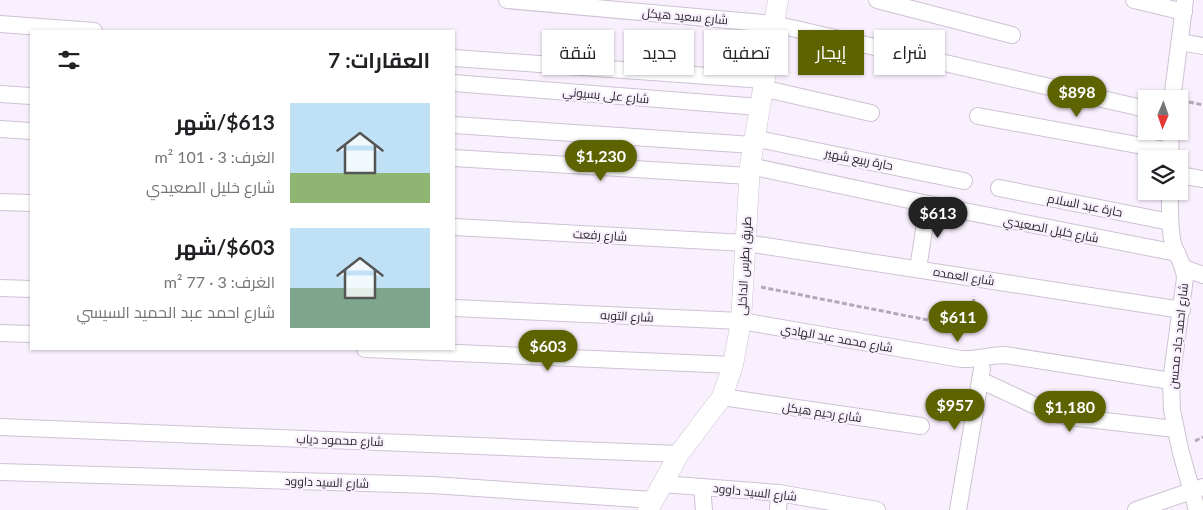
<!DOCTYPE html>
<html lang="ar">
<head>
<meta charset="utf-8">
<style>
  :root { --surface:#fff; --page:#f6f6f6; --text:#202124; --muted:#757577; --accent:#5d6300 }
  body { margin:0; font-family:Lato,Cairo,sans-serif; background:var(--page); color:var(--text); direction:rtl; height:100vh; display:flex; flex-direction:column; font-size:19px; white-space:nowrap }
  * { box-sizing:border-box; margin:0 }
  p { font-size:16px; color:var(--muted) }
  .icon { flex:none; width:28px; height:28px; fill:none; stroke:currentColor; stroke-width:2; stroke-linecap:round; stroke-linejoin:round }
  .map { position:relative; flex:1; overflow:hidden; direction:ltr }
  .panel { position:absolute; left:30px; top:30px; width:425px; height:320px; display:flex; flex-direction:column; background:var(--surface); border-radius:0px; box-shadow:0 1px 4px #0004; direction:rtl }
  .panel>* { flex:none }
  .top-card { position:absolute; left:470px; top:30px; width:475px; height:45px; direction:rtl; display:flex; gap:10px }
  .needle { width:32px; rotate:182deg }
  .buttons { position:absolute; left:1138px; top:90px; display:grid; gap:10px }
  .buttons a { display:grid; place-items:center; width:50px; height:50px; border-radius:0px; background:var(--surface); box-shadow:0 1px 4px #0004; font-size:25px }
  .price { position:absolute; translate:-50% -42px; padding:0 11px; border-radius:18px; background:var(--accent); color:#fff; font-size:16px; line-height:32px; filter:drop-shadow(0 1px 2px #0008) }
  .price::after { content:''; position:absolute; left:50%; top:30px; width:15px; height:11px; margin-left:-8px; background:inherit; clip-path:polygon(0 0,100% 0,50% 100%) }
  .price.on { background:#222; color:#fff }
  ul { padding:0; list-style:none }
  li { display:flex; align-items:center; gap:15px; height:125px; padding:0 25px }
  li span { display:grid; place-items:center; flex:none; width:140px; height:100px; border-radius:0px; color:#555 }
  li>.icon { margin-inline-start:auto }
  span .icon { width:60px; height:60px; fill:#fffc; stroke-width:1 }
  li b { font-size:21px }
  h2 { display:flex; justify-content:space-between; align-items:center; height:60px; padding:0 25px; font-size:21px }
  .pill { padding:0 18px; border-radius:0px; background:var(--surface); box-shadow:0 1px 4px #0004; font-size:18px; line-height:45px }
  .pill.on { background:var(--accent); color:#fff }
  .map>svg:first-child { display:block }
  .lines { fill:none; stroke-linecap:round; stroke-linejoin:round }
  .minor-casing { stroke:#cec2d4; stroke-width:18 }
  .tertiary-casing { stroke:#cec2d4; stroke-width:21 }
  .path { stroke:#b1aab5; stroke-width:3; stroke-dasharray:5 2.5; stroke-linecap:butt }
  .minor { stroke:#fff; stroke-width:16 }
  .tertiary { stroke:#fff; stroke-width:20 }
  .labels { text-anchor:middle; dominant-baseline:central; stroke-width:4.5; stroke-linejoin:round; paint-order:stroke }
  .street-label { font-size:12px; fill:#211d23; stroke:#f9f0fe }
</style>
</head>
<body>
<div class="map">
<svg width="1203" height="510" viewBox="0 0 1203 510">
  <rect width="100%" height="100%" fill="#f9f0fe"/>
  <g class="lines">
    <g class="minor-casing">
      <g id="minor">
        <polyline points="507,0 774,24 1146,109"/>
        <polyline points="877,0 1012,35"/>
        <polyline points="1134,0 1184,12"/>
        <polyline points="0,24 94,31"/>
        <polyline points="1180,42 1203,46"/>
        <polyline points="454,58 764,80"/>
        <polyline points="454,83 759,107"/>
        <polyline points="762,88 871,113"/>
        <polyline points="0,94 31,96"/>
        <polyline points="1172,99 1185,0"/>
        <polyline points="978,116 1170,151"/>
        <polyline points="454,125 753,145"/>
        <polyline points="0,129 31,131"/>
        <polyline points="753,138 964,181"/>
        <polyline points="454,158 749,176"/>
        <polyline points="1170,159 1171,131"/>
        <polyline points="750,166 928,204 1177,253"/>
        <polyline points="1179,175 1203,179"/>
        <polyline points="999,188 1170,222"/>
        <path d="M1170,191c0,18 -1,36 3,53 4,12 11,20 12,34l-14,103 1,29 8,39 17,61"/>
        <polyline points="0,202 31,203"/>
        <polyline points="454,227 746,243 1182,310"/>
        <polyline points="1184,268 1203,275"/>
        <polyline points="918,269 928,204"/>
        <polyline points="0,288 31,289"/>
        <path d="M454,308l287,13 220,38c15,1 29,-4 44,-4l166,26"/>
        <polyline points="0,333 31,334"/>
        <polyline points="365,349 733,365"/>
        <polyline points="980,380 1051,413 1070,417 1175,429"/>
        <polyline points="722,397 921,426"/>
        <polyline points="0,427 679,454"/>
        <polyline points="0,472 432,485 653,500"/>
        <polyline points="662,484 779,493 877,510"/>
        <polyline points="702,487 704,510"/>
        <polyline points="778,510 779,493"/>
        <polyline points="958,510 982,369"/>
        <polyline points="1136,510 1203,487"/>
      </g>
    </g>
    <g class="tertiary-casing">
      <polyline id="tertiary" points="648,510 679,454 722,397 733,365 741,321 750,166 778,0"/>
    </g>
    <g class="path">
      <polyline points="1189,102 1203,105"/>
      <path d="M761,287l202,40c11,-5 10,-20 11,-31"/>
      <polyline points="1195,441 1203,437"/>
    </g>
    <use href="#minor" class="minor"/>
    <use href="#tertiary" class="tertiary"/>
  </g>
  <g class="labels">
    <g class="street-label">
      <text transform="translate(685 16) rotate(5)">شارع سعيد هيكل</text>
      <text transform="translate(606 95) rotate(5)">شارع على بسيوني</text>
      <text transform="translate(859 159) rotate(11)">حارة ربيع شهير</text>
      <text transform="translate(1085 205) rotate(11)">حارة عبد السلام</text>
      <text transform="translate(1051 229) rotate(11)">شارع خليل الصعيدي</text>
      <text transform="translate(600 235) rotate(3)">شارع رفعت</text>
      <text transform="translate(744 266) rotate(-87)">طريق بطرس الداخلى</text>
      <text transform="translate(964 276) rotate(9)">شارع العمده</text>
      <text transform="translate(627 316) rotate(3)">شارع التوبه</text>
      <text transform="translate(1178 336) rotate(-84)">شارع احمد جاد محسن</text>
      <text transform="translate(837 338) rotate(10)">شارع محمد عبد الهادي</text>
      <text transform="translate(822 412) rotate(8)">شارع رحيم هيكل</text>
      <text transform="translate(340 440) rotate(2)">شارع محمود دياب</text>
      <text transform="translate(327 482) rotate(2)">شارع السيد داوود</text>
      <text transform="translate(755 492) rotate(6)">شارع السيد داوود</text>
    </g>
  </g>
</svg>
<div class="buttons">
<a><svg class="needle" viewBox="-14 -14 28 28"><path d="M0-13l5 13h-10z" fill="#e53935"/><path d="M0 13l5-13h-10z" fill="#757577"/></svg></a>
<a><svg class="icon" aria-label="layers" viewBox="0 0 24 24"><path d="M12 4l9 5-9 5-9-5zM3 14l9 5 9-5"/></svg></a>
</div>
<b class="price" style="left:1077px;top:118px">$898</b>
<b class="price" style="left:601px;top:182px">$1,230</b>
<b class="price on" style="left:938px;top:239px">$613</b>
<b class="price" style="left:958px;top:343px">$611</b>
<b class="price" style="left:548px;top:372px">$603</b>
<b class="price" style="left:955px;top:431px">$957</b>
<b class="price" style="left:1070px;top:433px">$1,180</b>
<div class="top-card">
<a class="pill">شراء</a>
<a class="pill on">إيجار</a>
<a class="pill">تصفية</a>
<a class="pill">جديد</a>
<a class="pill">شقة</a>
</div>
<section class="panel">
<h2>العقارات: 7<svg class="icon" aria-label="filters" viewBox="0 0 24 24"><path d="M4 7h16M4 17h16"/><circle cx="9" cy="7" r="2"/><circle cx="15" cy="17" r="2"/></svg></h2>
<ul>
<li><span style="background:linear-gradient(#bfe0f5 70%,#8fb573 0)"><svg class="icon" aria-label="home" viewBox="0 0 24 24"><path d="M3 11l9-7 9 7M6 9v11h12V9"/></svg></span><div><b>$613/شهر</b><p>الغرف: 3 · 101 m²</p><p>شارع خليل الصعيدي</p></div></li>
<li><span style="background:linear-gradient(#bfe0f5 60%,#7fa58c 0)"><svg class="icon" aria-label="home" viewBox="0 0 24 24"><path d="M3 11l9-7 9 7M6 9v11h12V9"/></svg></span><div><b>$603/شهر</b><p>الغرف: 3 · 77 m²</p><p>شارع احمد عبد الحميد السيسي</p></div></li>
</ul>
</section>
</div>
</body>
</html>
